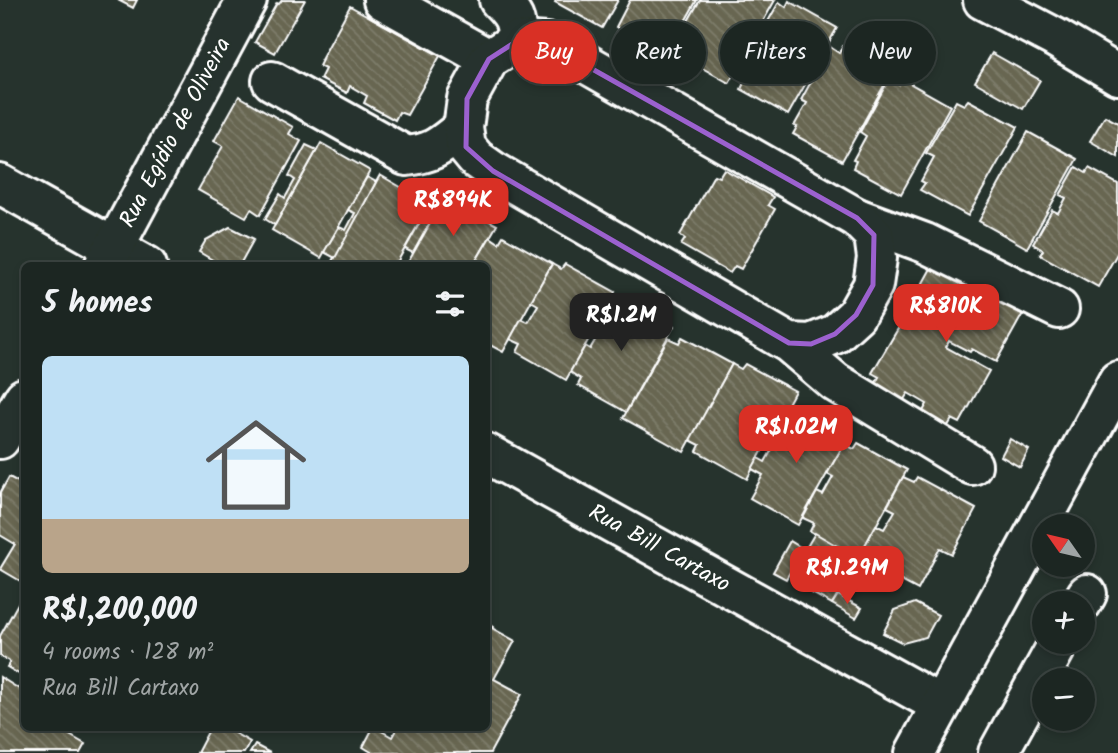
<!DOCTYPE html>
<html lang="en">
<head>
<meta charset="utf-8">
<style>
  :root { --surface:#1c2622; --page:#29322f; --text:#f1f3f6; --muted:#a0a5a5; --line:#3a4340; --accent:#d93025 }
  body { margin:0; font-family:Kalam,sans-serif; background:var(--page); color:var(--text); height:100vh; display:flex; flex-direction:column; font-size:26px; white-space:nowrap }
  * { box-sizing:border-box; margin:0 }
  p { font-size:23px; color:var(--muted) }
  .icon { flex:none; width:38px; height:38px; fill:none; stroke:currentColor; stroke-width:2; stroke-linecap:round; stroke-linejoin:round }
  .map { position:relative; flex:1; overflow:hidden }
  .drawer { position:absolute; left:21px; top:262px; width:469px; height:469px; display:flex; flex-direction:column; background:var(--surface); border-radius:10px; box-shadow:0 4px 10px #0003,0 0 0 2px var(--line) }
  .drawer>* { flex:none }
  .banner { position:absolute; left:511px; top:21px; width:500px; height:63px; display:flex; gap:14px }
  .needle { width:46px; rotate:304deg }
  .controls { position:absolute; left:1032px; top:514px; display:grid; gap:14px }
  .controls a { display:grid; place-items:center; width:63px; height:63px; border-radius:50%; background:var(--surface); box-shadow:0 4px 10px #0003,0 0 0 2px var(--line); font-size:35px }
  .price { position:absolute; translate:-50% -60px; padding:0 16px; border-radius:14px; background:var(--accent); color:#fff; font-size:23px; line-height:46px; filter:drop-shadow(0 2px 4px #0008) }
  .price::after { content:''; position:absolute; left:50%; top:42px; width:21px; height:16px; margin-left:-10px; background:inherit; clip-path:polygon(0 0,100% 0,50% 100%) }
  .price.selected { background:#222; color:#fff }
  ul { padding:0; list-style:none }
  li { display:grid; align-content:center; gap:14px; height:371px; padding:0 21px }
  li span { display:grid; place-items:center; height:217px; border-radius:10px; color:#555 }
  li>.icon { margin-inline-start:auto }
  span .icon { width:126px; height:126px; fill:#fffc; stroke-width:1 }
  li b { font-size:30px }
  h2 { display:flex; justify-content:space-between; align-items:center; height:84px; padding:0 21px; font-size:30px }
  .tag { padding:0 24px; border-radius:32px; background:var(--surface); box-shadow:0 4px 10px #0003,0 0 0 2px var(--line); font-size:24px; line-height:63px }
  .tag.selected { background:var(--accent); color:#fff }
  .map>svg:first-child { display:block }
  .building { fill:url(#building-back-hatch); stroke:#fff; stroke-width:2 }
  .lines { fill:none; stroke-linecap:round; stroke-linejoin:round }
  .minor-casing { stroke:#fff; stroke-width:44 }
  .minor { stroke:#26332d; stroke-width:38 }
  .marked { fill:none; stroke:#9c61cf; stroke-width:5; stroke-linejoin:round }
  .labels { text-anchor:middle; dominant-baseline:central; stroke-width:5; stroke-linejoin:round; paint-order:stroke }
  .street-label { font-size:23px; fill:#fff; stroke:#26332d }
</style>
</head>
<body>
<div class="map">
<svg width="1118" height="753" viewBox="0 0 1118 753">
  <defs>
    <pattern id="building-back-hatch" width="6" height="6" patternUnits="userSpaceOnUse" patternTransform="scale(1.75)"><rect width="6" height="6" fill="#676651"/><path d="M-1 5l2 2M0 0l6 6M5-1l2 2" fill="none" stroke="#7e7d6b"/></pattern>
  </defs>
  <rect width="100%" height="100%" fill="#26332d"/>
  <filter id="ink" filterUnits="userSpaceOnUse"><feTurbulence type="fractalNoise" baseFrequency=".0143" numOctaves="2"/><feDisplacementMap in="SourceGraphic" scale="14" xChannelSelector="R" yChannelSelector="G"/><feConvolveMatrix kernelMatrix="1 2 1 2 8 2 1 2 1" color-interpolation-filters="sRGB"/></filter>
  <g filter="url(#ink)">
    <g class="building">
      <polygon points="118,0 137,0 133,8"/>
      <polygon points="282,0 305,0 275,53 255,42 277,3 279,4"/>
      <polygon points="556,0 618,0 602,28 555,2"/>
      <polygon points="630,0 697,0 662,62 615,36 619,29 616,27"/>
      <polygon points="700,0 775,0 729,83 681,56 684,50 682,48 694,25 688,21"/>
      <polygon points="789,1 837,28 788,115 741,89 744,83 742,82 755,59 749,55 779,2 786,7"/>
      <polygon points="350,6 440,56 407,115 399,112 395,120 364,103 367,96 350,86 347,93 320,79 325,69 319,66 322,60 321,60"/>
      <polygon points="843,46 891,73 842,161 793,134 797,127 794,126 807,103 801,100 830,47 839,53"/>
      <polygon points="992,53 1040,80 1023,109 975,82"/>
      <polygon points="889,79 899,85 902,79 950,106 901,194 853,168 856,161 853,160 866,136 860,132"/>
      <polygon points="239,96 293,127 289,134 301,141 260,215 251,209 246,217 198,190 223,146 214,141"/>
      <polygon points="968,100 1018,127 968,216 920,190 925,183 921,181 934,157 926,153 956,101 964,105"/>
      <polygon points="1105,116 1118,123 1118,157 1090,141"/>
      <polygon points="1028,132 1077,159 1027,248 979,221"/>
      <polygon points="321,143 370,171 321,258 272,230"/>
      <polygon points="306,145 317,150 275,225 265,219 280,194 285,198 295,180 289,176"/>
      <polygon points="1076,167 1086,173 1089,168 1118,184 1118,252 1098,287 1040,255 1043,250 1033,244 1052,210 1058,213 1066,198 1060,195"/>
      <polygon points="724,169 773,197 768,205 775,209 741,269 735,266 730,273 681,245 685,239 680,235 714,175 719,177"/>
      <polygon points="380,175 430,204 395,266 336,266 331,263"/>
      <polygon points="367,177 376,182 335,258 324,252 339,227 346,230 355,213 348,210"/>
      <polygon points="434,197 442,201 413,253 405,249"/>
      <polygon points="445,197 497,225 473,266 406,266"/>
      <polygon points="230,227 254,239 239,266 223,266 199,252 206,240"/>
      <polygon points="503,236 552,264 503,352 486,343 486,266 473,266 490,237 499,243"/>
      <polygon points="935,261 1025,310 996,362 972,349 970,352 949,341 946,347 989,371 960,423 952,419 948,426 922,413 927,404 908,393 903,401 874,386 879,377 872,373 902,322 907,325 913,315 907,312"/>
      <polygon points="552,264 561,269 565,264 615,292 566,380 517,352 521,344 510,339 521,319 528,322 538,305 531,301"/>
      <polygon points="611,299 622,305 625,299 674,326 626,412 578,385 581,379 570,372 585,346 590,349 600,332 594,329"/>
      <polygon points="682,337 732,364 684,452 623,418 668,338 679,343"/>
      <polygon points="732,364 741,369 745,364 795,391 747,479 697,451 700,445 690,440"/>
      <polygon points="784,410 795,416 798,410 848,437 798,525 750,498 763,475 752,469 758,458 765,462 775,444 768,441"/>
      <polygon points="1010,439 1029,450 1020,467 1001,456"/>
      <polygon points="858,443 907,470 858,558 810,531 814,523 803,518 817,492 823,495 833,477 827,474 844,444 854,449"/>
      <polygon points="9,477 24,485 24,583 0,569 15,544 0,535 0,493"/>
      <polygon points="903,477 914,482 917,477 976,509 952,554 940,548 918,590 858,558 876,525 884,529 895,511 887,507"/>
      <polygon points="815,533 858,558 832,604 812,593 825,569 800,555 786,579 773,572 790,541 805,550"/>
      <polygon points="858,558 887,573 878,590 849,575"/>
      <polygon points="838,595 862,608 856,618 832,604"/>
      <polygon points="21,598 24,599 24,677 7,667 10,662 0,656 0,636"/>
      <polygon points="915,603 938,615 926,637 903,643 883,633 895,610"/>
      <polygon points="486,623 493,627 492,628 515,641 494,679 522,694 490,753 373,753 363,747 373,728 376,728 392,737 397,728 486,728"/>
      <polygon points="0,677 24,692 24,728 62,728 61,730 85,744 80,753 0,753"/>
      <polygon points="210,728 225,728 250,742 244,753 197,753"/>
      <polygon points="255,745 270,753 250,753"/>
    </g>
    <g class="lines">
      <g class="minor-casing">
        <g id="minor">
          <polyline points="383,0 489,59"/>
          <path d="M499,0c15,15 18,20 18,41"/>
          <polyline points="983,0 1054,37 1118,75"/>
          <path d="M272,81l134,75c29,-3 35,-11 57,-28"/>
          <polyline points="0,184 147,266"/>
          <polyline points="857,218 925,243 1059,309"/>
          <polyline points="104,266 247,0"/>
          <polyline points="789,343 811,344 835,334 856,315 873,285 877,258 874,235 857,218 580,60 546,43 517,41 489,59 467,99 463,128 466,147 476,159 493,171 789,343 835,382 972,465"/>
          <polyline points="0,439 24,398"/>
          <polyline points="486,453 941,705"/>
          <polyline points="1081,604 1087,594"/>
          <polyline points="915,753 1118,381"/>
          <polyline points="998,753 1059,642"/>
        </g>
      </g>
      <use href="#minor" class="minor"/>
    </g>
  </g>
  <path class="marked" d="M517,41l29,2 311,175 17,17 -1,50 -17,30 -21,19 -24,10 -22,-1 -296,-172 -27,-24 1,-48 22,-40z"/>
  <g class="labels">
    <g class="street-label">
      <text transform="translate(176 133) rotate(-62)">Rua Egídio de Oliveira</text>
      <text transform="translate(659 549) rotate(29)">Rua Bill Cartaxo</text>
    </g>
  </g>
</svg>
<div class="controls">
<a><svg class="needle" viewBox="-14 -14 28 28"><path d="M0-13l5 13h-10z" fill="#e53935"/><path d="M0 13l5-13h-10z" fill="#a0a5a5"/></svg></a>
<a>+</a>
<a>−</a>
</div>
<b class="price" style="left:453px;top:238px">R$894K</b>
<b class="price" style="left:946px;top:344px">R$810K</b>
<b class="price selected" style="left:621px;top:353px">R$1.2M</b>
<b class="price" style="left:796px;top:465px">R$1.02M</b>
<b class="price" style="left:847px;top:606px">R$1.29M</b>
<div class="banner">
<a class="tag selected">Buy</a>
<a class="tag">Rent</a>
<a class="tag">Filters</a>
<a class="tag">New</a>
</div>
<section class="drawer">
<h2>5 homes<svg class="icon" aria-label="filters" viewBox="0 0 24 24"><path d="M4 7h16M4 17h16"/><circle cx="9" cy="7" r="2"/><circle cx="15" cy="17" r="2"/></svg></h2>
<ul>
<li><span style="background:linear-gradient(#bfe0f5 75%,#b9a48a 0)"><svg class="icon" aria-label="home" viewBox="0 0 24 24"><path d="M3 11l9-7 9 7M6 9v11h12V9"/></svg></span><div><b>R$1,200,000</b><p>4 rooms · 128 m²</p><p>Rua Bill Cartaxo</p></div></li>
</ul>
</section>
</div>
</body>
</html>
